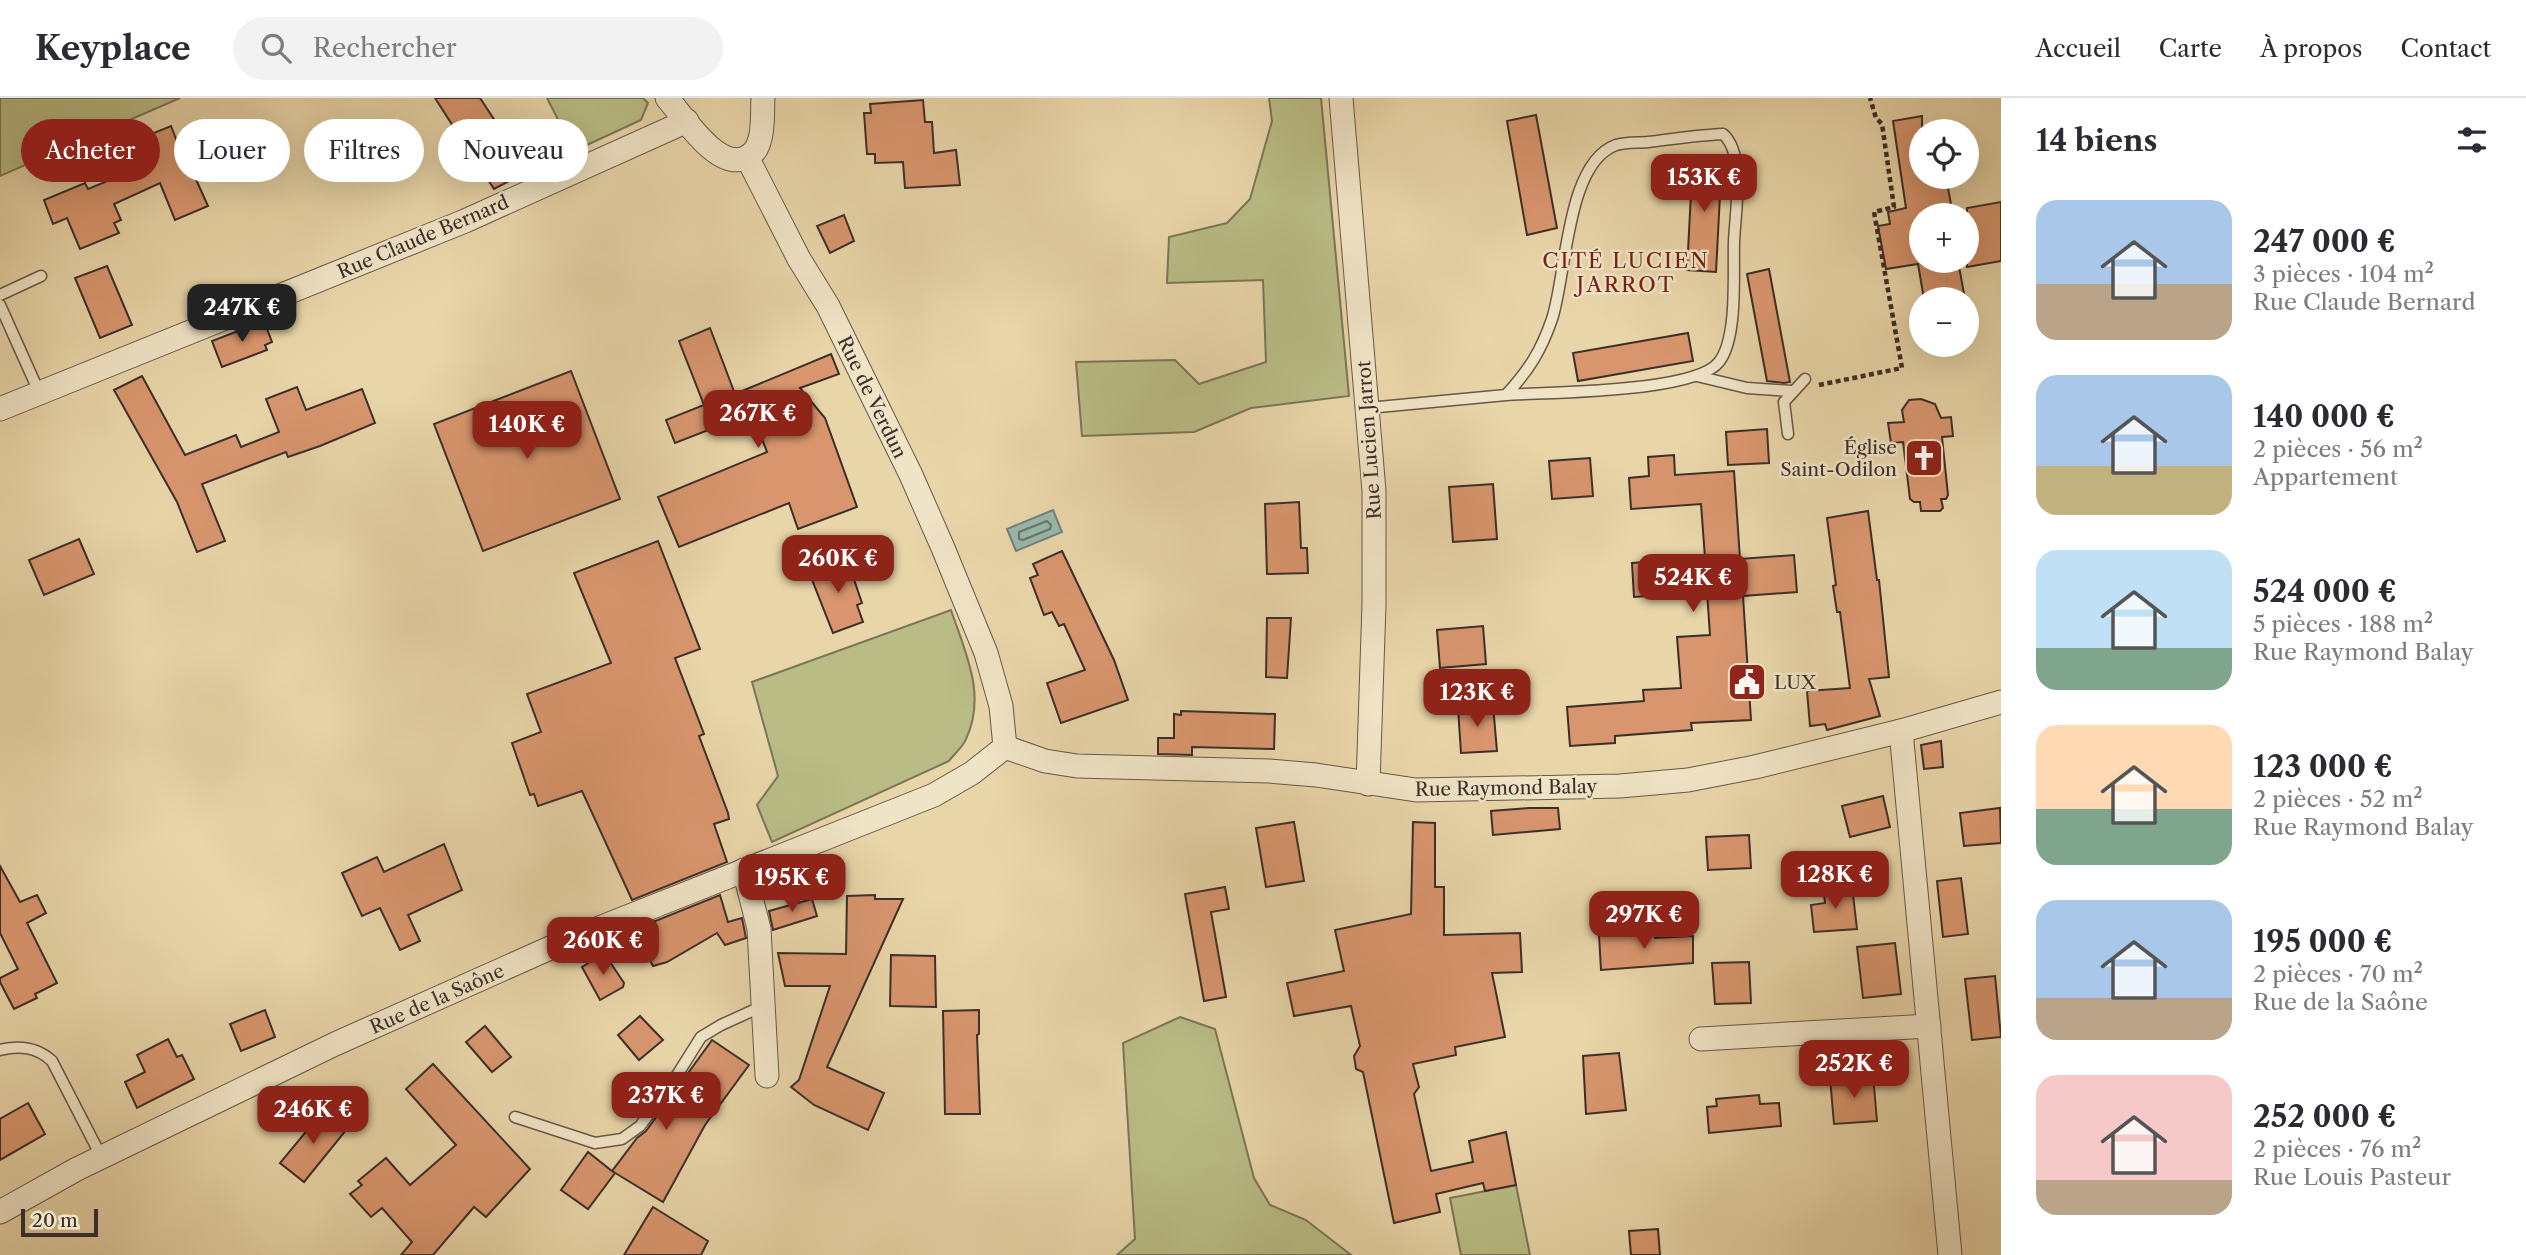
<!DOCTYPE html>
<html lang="fr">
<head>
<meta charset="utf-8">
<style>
  :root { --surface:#fff; --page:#f2f2f3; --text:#2b2b33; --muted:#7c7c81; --line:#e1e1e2; --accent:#8f2418 }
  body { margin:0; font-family:"Libre Caslon Text",serif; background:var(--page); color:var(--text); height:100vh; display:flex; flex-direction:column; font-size:26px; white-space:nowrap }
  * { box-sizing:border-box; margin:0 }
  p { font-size:23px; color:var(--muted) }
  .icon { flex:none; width:38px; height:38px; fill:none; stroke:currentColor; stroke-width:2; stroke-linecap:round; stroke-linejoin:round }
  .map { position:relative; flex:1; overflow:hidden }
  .drawer { display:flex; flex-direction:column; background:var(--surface); width:525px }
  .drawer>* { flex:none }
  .top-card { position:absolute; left:21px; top:21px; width:665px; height:63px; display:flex; gap:14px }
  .tools { position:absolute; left:1909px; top:21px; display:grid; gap:14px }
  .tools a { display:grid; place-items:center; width:70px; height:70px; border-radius:50%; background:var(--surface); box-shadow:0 7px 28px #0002; font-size:35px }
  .scale { position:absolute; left:21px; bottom:18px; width:77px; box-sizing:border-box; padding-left:7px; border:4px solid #3c2f2a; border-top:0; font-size:19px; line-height:24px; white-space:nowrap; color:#3c2f2a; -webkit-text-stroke:5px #f0e4c6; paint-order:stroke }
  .price { position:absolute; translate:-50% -60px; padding:0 16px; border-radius:14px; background:var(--accent); color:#fff; font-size:23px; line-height:46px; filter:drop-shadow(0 2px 4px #0008) }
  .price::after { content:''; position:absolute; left:50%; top:42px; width:21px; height:16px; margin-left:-10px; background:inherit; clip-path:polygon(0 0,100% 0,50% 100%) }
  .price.on { background:#222; color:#fff }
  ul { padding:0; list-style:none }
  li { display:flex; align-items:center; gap:21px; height:175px; padding:0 35px }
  li span { display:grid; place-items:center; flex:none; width:196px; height:140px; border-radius:21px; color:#555 }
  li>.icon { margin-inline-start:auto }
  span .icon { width:84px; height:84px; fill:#fffc; stroke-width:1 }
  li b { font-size:30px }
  h2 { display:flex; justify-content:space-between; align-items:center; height:84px; padding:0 35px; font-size:30px }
  .tag { padding:0 24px; border-radius:32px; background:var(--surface); box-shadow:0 7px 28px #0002; font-size:24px; line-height:63px }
  .tag.on { background:var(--accent); color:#fff }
  header { display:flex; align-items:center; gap:42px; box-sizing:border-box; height:98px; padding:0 35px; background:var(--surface); border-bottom:2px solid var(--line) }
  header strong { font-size:33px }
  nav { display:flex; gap:38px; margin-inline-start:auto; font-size:24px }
  .search { width:490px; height:63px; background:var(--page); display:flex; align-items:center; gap:18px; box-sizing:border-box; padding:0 24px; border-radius:38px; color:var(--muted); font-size:26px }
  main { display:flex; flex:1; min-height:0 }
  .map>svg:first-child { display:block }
  .green { fill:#b9bc85; stroke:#7a7658; stroke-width:2 }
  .water { fill:#97b8ac; stroke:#738178; stroke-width:2 }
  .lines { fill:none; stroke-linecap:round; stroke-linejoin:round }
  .shore { stroke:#6a746b; stroke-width:2 }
  .building { fill:#d9966e; stroke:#3c2f2a; stroke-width:2 }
  .lane-casing { stroke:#67584a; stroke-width:13 }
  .street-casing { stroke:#67584a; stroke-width:25 }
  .path { stroke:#3c2f2a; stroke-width:4.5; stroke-dasharray:5 3.5; stroke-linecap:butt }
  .lane { stroke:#f0e4c6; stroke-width:10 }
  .street { stroke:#f0e4c6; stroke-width:23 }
  .labels { text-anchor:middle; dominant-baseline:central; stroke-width:5; stroke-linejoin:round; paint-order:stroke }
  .street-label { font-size:19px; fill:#3c2f2a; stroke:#f0e4c6 }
  .poi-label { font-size:19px; fill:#3c2f2a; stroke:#f0e4c6; text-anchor:end }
  .neighbourhood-label { font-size:21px; letter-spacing:2px; fill:#7a1f14; stroke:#f0e4c6 }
</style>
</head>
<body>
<header>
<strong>Keyplace</strong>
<div class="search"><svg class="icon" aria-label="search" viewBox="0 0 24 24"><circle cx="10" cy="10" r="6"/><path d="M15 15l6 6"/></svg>Rechercher</div>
<nav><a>Accueil</a><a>Carte</a><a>À propos</a><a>Contact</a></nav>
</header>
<main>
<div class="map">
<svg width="2001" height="1157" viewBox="0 0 2001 1157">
  <rect width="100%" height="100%" fill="#e8d5a8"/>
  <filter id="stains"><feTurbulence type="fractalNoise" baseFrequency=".00286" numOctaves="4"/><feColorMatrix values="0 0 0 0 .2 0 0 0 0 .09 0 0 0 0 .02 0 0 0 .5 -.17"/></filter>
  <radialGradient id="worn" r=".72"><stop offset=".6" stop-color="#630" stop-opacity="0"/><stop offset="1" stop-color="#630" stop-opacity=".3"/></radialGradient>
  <g class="green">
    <polygon points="0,0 180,0 0,78"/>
    <polygon points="547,0 643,0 648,5 641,22 574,53"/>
    <polygon points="1269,0 1321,0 1349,298 1251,310 1194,334 1082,338 1076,264 1175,262 1199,286 1266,264 1263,182 1167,185 1169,139 1227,125 1250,101 1272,23"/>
    <path d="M951,512c14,42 36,85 15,129 -3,8 -12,15 -17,22l-177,81 -15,-37 21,-29 -26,-94z"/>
    <polygon points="1180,919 1215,931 1254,1080 1270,1107 1306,1122 1351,1157 1117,1157 1135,1141 1123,945"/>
    <polygon points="1516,1087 1530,1157 1461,1157 1450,1100"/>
  </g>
  <polygon class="water" points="1053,412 1062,434 1016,453 1007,431"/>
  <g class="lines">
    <polygon class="shore" points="1047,423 1051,427 1050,431 1023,442 1019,441 1019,434"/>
  </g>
  <g class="building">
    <polygon points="435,0 480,0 528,73 494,91 482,73 474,78 459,55 467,50"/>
    <polygon points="923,2 925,24 932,24 934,55 956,52 960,87 905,90 903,64 875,65 875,56 867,56 864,15 871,15 870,6"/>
    <polygon points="1536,17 1557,130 1527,137 1507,23"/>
    <polygon points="1922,18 1922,79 1946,79 1953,117 1922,117 1922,163 1958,163 1965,201 1924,201 1918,166 1886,171 1878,128 1890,126 1888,114 1906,110 1893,23"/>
    <polygon points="171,28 176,41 192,34 194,39 221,28 234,60 194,77 208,108 175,122 160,85 114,106 121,122 114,125 119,135 80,151 67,120 53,126 44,102 85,85 88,91 140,70 129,45"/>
    <polygon points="1693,57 1722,59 1716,174 1687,172"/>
    <polygon points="2001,104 2001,163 1967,169 1967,110"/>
    <polygon points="844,117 854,143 830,155 817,128"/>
    <polygon points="107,168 132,227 100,240 75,180"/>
    <polygon points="1769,171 1790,284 1784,285 1767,283 1747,176"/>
    <polygon points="264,223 272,244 265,247 267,252 222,269 212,243"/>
    <polygon points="710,230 735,296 831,256 839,276 800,290 825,320 857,409 798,431 789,405 679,449 658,399 767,354 752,315 675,345 666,322 704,307 679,243"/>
    <polygon points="1688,235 1693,263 1578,283 1573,255"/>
    <polygon points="571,273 620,401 483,453 434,326"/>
    <polygon points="142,278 185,357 236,337 241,349 279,334 266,301 297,289 306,312 362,291 375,325 320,348 288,359 286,354 202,386 225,443 197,454 177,404 114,292"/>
    <polygon points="1921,301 1935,306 1941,320 1951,319 1953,338 1942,339 1948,397 1946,401 1941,401 1943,410 1940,413 1921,413 1920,404 1914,404 1910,401 1903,344 1891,345 1888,325 1904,324 1902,312 1909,302"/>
    <polygon points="1767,331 1769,365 1728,367 1726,334"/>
    <polygon points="1674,357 1675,377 1734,373 1740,461 1794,457 1797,494 1743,498 1751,622 1691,625 1692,632 1615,638 1615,645 1570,648 1567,609 1644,603 1643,592 1681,590 1677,539 1710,537 1707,494 1634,499 1632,465 1705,460 1701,406 1631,411 1629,380 1649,378 1648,359"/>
    <polygon points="1590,360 1593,398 1552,401 1549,363"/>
    <polygon points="1493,386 1497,441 1453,444 1449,389"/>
    <polygon points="1299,404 1301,450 1307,450 1308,475 1267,476 1265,406"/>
    <polygon points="1868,413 1877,482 1879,482 1889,579 1869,581 1880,618 1827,632 1825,626 1810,628 1807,593 1850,590 1840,514 1837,514 1833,488 1836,487 1827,420"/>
    <polygon points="79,441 94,476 44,497 29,462"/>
    <polygon points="658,443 700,551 675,560 704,636 699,638 728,715 729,721 714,726 727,764 632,802 582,693 538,708 534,696 530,697 512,645 541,634 527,596 611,565 574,475"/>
    <polygon points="1062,453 1114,562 1128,602 1061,625 1047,585 1085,572 1064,526 1059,528 1052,514 1044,517 1030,480 1038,477 1033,466"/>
    <polygon points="847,461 862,505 857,507 863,524 833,535 809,474"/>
    <polygon points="1267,520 1291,520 1287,580 1266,579"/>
    <polygon points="1483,528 1486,566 1440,570 1437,532"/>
    <polygon points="1493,607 1497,653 1461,655 1458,610"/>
    <polygon points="1181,613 1275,616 1274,651 1192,649 1192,657 1158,656 1158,640 1174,640 1174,616 1181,617"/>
    <polygon points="1941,643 1943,669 1924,671 1921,647"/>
    <polygon points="1883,698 1890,729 1850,739 1842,708"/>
    <polygon points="1529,710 1558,710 1560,731 1493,737 1491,713"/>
    <polygon points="2000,710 2001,745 1964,748 1960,715"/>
    <polygon points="1294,724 1304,783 1266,789 1256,730"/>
    <polygon points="1413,724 1435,725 1435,789 1444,789 1444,837 1520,835 1522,874 1492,875 1505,939 1455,949 1456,957 1413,966 1419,989 1414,996 1431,1073 1473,1064 1469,1043 1506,1034 1516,1087 1485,1093 1483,1085 1436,1096 1440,1114 1394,1125 1363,974 1356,971 1354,958 1360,948 1351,908 1294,918 1287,885 1344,873 1335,832 1411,816"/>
    <polygon points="1749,737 1751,770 1708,772 1706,739"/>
    <polygon points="444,746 462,792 408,817 420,843 400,852 380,810 362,818 342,775 377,759 384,774"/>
    <polygon points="0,768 20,804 37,797 46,815 27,825 57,885 35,896 37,900 14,911 0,884 0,880 18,871 0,835"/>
    <polygon points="1961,780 1968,836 1943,839 1937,783"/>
    <polygon points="1852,788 1857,831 1814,834 1811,807 1825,805 1823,790"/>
    <polygon points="1225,789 1229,811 1211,814 1226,899 1204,903 1185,796"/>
    <polygon points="720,797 728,824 742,820 746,840 725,847 717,835 667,864 653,868 633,832"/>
    <polygon points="875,797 875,801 903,801 827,969 884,995 868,1032 814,1007 791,989 799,982 830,888 785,888 778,855 846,856 847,798"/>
    <polygon points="812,801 817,818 773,832 769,813"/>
    <polygon points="1655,835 1655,840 1693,838 1693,865 1601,872 1599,837"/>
    <polygon points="1895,845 1901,896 1863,900 1857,849"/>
    <polygon points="604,855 624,885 623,889 600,902 582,869"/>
    <polygon points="891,857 935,858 936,909 890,908"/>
    <polygon points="1749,864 1751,905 1715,906 1712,865"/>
    <polygon points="1995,878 2001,939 1972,942 1965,881"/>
    <polygon points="265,912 275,939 241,953 230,926"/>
    <polygon points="979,912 979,936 977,937 980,1016 945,1016 943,913"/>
    <polygon points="640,918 663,942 639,962 618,937"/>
    <polygon points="485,928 511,959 492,974 466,944"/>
    <polygon points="168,941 177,959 182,957 194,981 137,1010 125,984 145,974 137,957"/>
    <polygon points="712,942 749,967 705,1027 663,1104 612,1073 615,1075 588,1111 561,1092 588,1054 612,1073 637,1040 646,1033"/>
    <polygon points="1619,955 1626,1012 1586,1016 1583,958"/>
    <polygon points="433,966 530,1071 486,1119 474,1109 433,1157 401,1157 412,1144 382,1110 371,1119 350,1096 362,1087 358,1083 386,1060 410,1087 456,1047 406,991"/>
    <polygon points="1873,977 1877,1023 1834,1026 1830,980"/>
    <polygon points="1759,997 1760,1006 1779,1005 1781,1028 1709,1035 1707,1009 1717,1008 1716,1001"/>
    <polygon points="28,1005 45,1036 0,1062 0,1021"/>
    <polygon points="323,1013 347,1031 304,1084 280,1065"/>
    <polygon points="653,1109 708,1143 701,1157 624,1157"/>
    <polygon points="1658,1131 1660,1157 1631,1157 1629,1133"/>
  </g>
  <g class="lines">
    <g class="lane-casing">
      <g id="lane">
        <polyline points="0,197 41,178"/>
        <polyline points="0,207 39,294"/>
        <polyline points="1697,278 1747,290 1791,293"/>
        <path d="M1368,310c46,-4 92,-9 138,-13 41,-3 189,-2 213,-33 19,-24 14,-89 15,-120 1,-29 12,-88 -11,-108 -25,1 -50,5 -75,8 -10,1 -22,0 -32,3 -50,18 -49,128 -64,174 -11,32 -23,51 -46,76"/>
        <polyline points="1788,336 1784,304 1805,281"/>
        <path d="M0,952c20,-5 37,-3 52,11l50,97"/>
        <polyline points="515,1019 595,1045 622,1041 640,1028 674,982 701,939 721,927 765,907"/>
      </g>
    </g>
    <g class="street-casing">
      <g id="street">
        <path d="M667,0c17,19 50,72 78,60 7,-3 12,-9 14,-16 5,-13 3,-30 4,-44"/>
        <polyline points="1341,0 1374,393 1374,506 1368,686"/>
        <polyline points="747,59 799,161 828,208 911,377 943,450 986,555 1001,608 1005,649"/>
        <polyline points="0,311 465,123 687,23"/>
        <polyline points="1901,633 1950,1157"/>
        <polyline points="1005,649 1045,663 1077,668 1269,673 1316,677 1416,692 1620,688 1688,682 1755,669 1901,633 2001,604"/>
        <polyline points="744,772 759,831 767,978"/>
        <polyline points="1701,941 1929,928"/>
        <polyline points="0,1114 77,1071 335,946 559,846 934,697 972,675 1005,649"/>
      </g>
    </g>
    <polyline class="path" points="1819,287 1902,270 1874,114 1894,109 1882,26 1876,20 1870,0"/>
    <use href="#lane" class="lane"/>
    <use href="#street" class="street"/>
  </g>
  <defs>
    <g id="church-square" transform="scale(2.0125)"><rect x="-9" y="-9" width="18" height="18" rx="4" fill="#8f2418" stroke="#f0e4c6"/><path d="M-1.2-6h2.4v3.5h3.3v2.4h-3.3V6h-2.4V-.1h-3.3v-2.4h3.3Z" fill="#fff"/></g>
    <g id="civic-square" transform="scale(2.0125)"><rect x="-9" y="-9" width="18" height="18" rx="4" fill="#8f2418" stroke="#f0e4c6"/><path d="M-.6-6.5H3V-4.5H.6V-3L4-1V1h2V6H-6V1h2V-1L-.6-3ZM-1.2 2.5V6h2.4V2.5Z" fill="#fff"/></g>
  </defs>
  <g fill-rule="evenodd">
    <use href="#church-square" x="1924" y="360"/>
    <use href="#civic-square" x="1747" y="584"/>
  </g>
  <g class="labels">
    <g class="street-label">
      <text transform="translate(423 139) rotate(-23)">Rue Claude Bernard</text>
      <text transform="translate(872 299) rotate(64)">Rue de Verdun</text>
      <text transform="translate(1369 342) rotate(-94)">Rue Lucien Jarrot</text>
      <text transform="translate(1506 690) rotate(-1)">Rue Raymond Balay</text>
      <text transform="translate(437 901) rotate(-24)">Rue de la Saône</text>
    </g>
    <g class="poi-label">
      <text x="1897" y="349">Église<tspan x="1897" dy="22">Saint-Odilon</tspan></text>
      <text x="1774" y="584" text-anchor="start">LUX</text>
    </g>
    <g class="neighbourhood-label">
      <text x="1626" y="162">CITÉ LUCIEN<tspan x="1626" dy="24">JARROT</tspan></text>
    </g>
  </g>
  <rect width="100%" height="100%" filter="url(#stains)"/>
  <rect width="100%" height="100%" fill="url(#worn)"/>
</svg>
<div class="tools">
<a><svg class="icon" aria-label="locate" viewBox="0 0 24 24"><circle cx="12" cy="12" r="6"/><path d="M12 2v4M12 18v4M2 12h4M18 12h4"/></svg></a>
<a>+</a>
<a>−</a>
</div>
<div class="scale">20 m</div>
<b class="price" style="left:1704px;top:116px">153K €</b>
<b class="price on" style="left:242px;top:246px">247K €</b>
<b class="price" style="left:758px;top:352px">267K €</b>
<b class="price" style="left:527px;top:363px">140K €</b>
<b class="price" style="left:838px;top:497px">260K €</b>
<b class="price" style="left:1693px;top:516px">524K €</b>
<b class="price" style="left:1477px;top:631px">123K €</b>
<b class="price" style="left:1835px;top:813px">128K €</b>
<b class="price" style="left:792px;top:816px">195K €</b>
<b class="price" style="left:1644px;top:853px">297K €</b>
<b class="price" style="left:603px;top:879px">260K €</b>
<b class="price" style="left:1854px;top:1002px">252K €</b>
<b class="price" style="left:666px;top:1034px">237K €</b>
<b class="price" style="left:313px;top:1048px">246K €</b>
<div class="top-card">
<a class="tag on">Acheter</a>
<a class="tag">Louer</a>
<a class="tag">Filtres</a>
<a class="tag">Nouveau</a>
</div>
</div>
<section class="drawer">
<h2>14 biens<svg class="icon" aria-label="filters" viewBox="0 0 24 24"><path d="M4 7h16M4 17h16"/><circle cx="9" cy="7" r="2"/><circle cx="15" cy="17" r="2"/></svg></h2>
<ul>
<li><span style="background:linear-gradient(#a9c7e8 60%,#b9a48a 0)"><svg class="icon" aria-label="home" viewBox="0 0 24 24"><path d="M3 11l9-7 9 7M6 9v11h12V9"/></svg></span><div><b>247 000 €</b><p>3 pièces · 104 m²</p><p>Rue Claude Bernard</p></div></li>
<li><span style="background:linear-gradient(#a9c7e8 65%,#c2b280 0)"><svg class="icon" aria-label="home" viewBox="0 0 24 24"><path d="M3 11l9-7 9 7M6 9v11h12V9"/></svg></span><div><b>140 000 €</b><p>2 pièces · 56 m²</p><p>Appartement</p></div></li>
<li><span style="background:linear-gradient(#bfe0f5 70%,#7fa58c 0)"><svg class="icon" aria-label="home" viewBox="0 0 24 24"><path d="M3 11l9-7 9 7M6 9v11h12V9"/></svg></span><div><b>524 000 €</b><p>5 pièces · 188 m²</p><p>Rue Raymond Balay</p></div></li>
<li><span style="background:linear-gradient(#ffd9b3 60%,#7fa58c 0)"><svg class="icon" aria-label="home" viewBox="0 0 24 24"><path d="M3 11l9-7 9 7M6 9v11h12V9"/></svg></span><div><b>123 000 €</b><p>2 pièces · 52 m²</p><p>Rue Raymond Balay</p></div></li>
<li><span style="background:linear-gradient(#a9c7e8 70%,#b9a48a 0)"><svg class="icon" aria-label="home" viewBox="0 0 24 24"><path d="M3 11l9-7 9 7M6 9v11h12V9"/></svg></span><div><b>195 000 €</b><p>2 pièces · 70 m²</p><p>Rue de la Saône</p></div></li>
<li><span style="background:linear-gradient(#f6c9c9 75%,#b9a48a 0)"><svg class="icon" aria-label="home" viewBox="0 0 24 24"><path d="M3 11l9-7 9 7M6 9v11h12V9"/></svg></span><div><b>252 000 €</b><p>2 pièces · 76 m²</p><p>Rue Louis Pasteur</p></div></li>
</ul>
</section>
</main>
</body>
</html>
